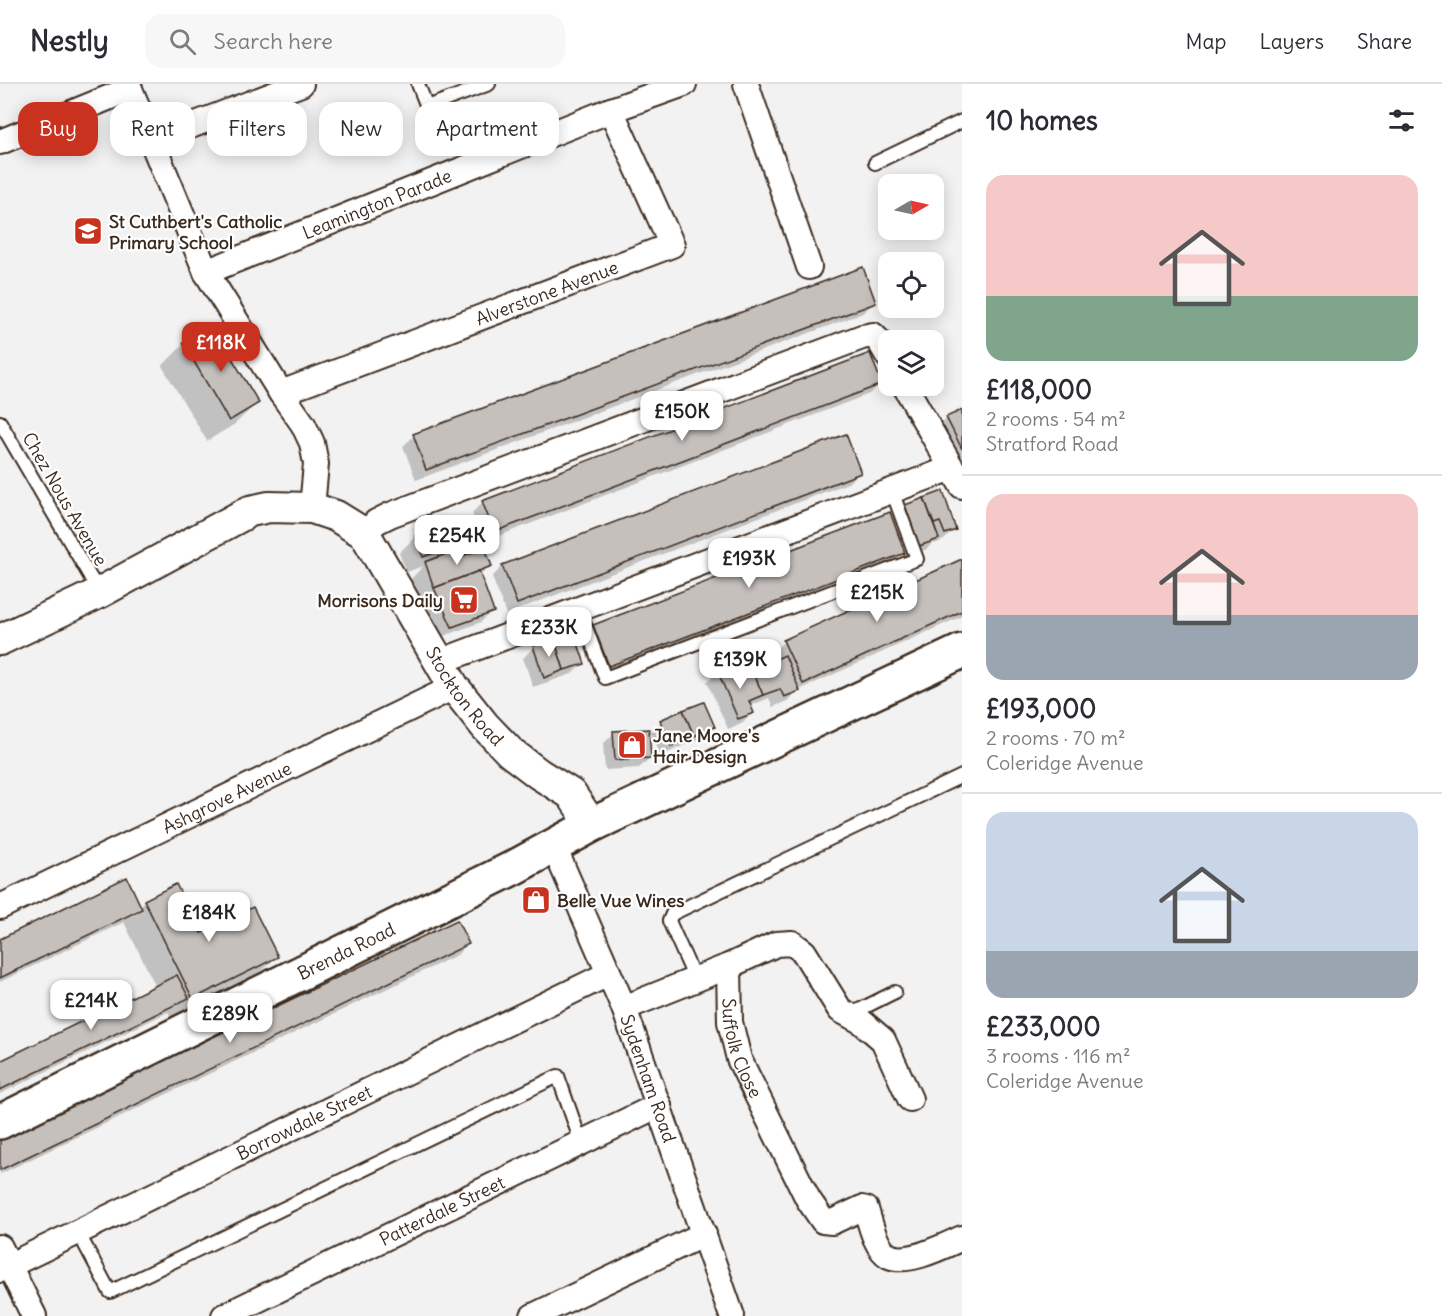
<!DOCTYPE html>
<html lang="en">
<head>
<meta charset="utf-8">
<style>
  :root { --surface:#fff; --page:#f7f7f7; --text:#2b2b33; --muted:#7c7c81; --line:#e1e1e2; --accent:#c8321e }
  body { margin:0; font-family:Delius,sans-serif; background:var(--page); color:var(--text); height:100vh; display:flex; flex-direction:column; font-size:22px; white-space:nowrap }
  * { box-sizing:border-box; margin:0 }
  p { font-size:20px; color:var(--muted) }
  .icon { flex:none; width:33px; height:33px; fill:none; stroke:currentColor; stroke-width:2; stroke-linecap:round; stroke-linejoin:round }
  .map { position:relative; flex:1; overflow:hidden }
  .sheet { display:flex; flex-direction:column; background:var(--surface); width:480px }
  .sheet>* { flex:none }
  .guide { position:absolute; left:18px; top:18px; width:570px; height:54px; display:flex; gap:12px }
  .needle { width:39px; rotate:81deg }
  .tools { position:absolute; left:878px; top:90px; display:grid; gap:12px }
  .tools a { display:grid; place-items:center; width:66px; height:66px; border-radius:12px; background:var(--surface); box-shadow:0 3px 15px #0003; font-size:30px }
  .price { position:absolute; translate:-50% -51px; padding:0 14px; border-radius:12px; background:#fff; color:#222; font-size:20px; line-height:39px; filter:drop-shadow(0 2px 3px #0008) }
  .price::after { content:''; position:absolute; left:50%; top:36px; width:18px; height:14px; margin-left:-9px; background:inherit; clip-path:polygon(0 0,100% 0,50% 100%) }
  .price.active { background:var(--accent); color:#fff }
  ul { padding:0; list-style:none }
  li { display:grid; align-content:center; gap:12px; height:318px; padding:0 24px }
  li+li { border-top:2px solid var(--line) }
  li span { display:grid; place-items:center; height:186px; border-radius:18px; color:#555 }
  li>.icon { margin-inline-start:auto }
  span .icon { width:108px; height:108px; fill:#fffc; stroke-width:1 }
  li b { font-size:26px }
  h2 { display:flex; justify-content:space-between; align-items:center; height:72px; padding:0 24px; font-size:26px }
  .chip { padding:0 21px; border-radius:18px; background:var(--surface); box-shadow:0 3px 15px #0003; font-size:21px; line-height:54px }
  .chip.active { background:var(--accent); color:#fff }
  header { display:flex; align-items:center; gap:36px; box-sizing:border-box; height:84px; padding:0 30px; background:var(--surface); border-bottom:2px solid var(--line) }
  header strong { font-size:28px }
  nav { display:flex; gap:33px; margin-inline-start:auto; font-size:21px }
  .search { width:420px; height:54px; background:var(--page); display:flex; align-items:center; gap:15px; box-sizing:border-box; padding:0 21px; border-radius:18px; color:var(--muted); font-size:22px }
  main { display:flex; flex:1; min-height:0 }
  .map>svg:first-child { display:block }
  .shadow { fill:#0003 }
  .building { fill:#c6c0bd; stroke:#3b2a1e; stroke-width:1.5 }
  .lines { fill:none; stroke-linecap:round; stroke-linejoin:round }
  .service-casing { stroke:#3b2a1e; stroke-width:16 }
  .minor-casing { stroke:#3b2a1e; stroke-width:28 }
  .tertiary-casing { stroke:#3b2a1e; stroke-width:34 }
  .secondary-casing { stroke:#3b2a1e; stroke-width:38 }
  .service { stroke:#fff; stroke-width:12 }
  .minor { stroke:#fff; stroke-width:24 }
  .tertiary { stroke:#fff; stroke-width:30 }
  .secondary { stroke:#fff; stroke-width:33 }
  .labels { text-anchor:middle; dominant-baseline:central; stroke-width:4.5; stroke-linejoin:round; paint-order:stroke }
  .street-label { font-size:18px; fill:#3b2a1e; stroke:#fff }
  .poi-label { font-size:18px; font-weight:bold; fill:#3b2a1e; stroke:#fff; text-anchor:start }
</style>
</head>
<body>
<header>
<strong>Nestly</strong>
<div class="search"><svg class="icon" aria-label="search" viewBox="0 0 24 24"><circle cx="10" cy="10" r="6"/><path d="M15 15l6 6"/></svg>Search here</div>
<nav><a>Map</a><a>Layers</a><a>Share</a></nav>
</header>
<main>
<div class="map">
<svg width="962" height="1232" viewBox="0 0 962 1232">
  <rect width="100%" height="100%" fill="#f3f2f2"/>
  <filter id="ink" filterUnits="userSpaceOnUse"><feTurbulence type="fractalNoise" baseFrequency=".0167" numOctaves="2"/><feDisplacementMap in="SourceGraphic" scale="12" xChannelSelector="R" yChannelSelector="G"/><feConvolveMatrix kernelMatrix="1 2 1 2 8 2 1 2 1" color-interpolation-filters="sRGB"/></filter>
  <g filter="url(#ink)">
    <g class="shadow">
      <polygon points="874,218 863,229 416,396 403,362 414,352"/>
      <polygon points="212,243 257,319 235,340 207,357 162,282 184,260"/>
      <polygon points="880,300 869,310 483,458 472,429 483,418"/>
      <polygon points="962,327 962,402 926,356 947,334"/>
      <polygon points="859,389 848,399 506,530 492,493 503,482"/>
      <polygon points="942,409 955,445 944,456 934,460 933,458 927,465 909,472 895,433 905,422"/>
      <polygon points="453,441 459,459 446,472 490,481 479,492 492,527 481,538 441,553 425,516 418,519 410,496 423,482 407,488 399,469 415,453"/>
      <polygon points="903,468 893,479 598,591 584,553 594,542"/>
      <polygon points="962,477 962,532 797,607 787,617 773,623 769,614 750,622 752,628 742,639 728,645 707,598 718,587 735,595 777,576 773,568 784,557"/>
      <polygon points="573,550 583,579 572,590 533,603 523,574 533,564"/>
      <polygon points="661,638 713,642 702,653 661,672 650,648"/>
      <polygon points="614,649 650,674 639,684 605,686 603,660"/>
      <polygon points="145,817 200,851 276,873 255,894 172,935 168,928 0,1010 0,979 156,903 124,838 0,898 0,856 139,823"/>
      <polygon points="467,860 457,871 0,1090 0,1057"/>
    </g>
    <g class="building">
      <polygon points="863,183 876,219 426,386 413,350"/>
      <polygon points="212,241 259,319 229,337 183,259"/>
      <polygon points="870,269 882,300 494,448 482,417"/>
      <polygon points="962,326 962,365 946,333"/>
      <polygon points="846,350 861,389 517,520 502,481"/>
      <polygon points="943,407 956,446 945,450 940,438 934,440 924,414"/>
      <polygon points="924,414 939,455 919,462 905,421"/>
      <polygon points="890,428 905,469 609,582 593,541"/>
      <polygon points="454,439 461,459 423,473 415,452"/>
      <polygon points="485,464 492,482 434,504 425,478 460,465 462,472"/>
      <polygon points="962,475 962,527 803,600 783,556"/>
      <polygon points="479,487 494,528 452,543 434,504"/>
      <polygon points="574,548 585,580 564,586 554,555"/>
      <polygon points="554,555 564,586 544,594 533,562"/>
      <polygon points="785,571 800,607 784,613 780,605 763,611 752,586"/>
      <polygon points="730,580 735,593 752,586 763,611 749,617 754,629 738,635 717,586"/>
      <polygon points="704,618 715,643 694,652 683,626"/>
      <polygon points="683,626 694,652 671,662 660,636"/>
      <polygon points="649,645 651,674 615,676 613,647"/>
      <polygon points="127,793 142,825 0,894 0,855"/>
      <polygon points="176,800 201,849 253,823 278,873 193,915 144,816"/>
      <polygon points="457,836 469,860 0,1086 0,1055"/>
      <polygon points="177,891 189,914 0,1006 0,977"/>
    </g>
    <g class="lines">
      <g class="service-casing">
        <g id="service">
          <polyline points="418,0 427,23 489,0"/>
          <polyline points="875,79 962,37"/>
          <polyline points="0,338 99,508"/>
          <polyline points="579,525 605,594 917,475 892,407"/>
          <polyline points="695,895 669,837 672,830 962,692"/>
          <polyline points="849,931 895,908"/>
          <polyline points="78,1148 110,1208 558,992 581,1058"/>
        </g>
      </g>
      <g class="minor-casing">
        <g id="minor">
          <polyline points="128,0 206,188 281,309 303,340 312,359 316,380 312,424"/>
          <polyline points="746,0 809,183"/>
          <polyline points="151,57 301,0"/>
          <polyline points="0,58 130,5"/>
          <path id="s1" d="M206,188l405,-162 73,-26"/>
          <polyline points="905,302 962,402"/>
          <path id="s2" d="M281,309l391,-148 -61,-135"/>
          <polyline points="365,450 376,438 390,431 862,253 873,251 880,258 888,272"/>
          <polyline points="439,578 952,384"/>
          <path id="s3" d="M554,763l70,161 108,308"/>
          <path id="s4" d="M0,823l454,-220"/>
          <path id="s5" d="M729,882l1,56 9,37 69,140 15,22 9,1 30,-14 4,1c4,13 9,39 23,47 19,9 55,-10 73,-18"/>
          <polyline points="624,924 729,882 776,860 792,859 804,868 840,926 862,938 883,956 910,1015"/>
          <polyline points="0,1163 34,1232"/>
          <path id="s6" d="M0,1186l608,-296"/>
          <path id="s7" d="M224,1232l435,-211"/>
          <polyline points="533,1232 704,1150"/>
        </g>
      </g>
      <g class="tertiary-casing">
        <g id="tertiary">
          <path id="s8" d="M0,556l99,-47 151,-82 19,-4 43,1 24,8 29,18 89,153 31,39 25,26 29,22 32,20 21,31"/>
        </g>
      </g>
      <g class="secondary-casing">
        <g id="secondary">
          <path id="s9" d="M0,1038l513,-254 79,-43 370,-174"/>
        </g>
      </g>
      <use href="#service" class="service"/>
      <use href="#minor" class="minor"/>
      <use href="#tertiary" class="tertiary"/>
      <use href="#secondary" class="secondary"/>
    </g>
  </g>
  <defs>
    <g id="school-square" transform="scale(1.5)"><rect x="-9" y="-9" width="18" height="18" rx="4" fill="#c8321e" stroke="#fff"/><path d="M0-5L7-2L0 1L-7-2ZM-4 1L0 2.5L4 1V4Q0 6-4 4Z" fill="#fff"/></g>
    <g id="supermarket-square" transform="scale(1.5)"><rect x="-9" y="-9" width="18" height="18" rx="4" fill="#c8321e" stroke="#fff"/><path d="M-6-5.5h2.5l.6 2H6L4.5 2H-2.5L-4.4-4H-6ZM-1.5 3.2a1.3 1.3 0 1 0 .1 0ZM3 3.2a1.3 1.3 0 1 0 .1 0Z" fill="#fff"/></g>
    <g id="shop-square" transform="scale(1.5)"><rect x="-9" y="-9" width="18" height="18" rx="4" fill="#c8321e" stroke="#fff"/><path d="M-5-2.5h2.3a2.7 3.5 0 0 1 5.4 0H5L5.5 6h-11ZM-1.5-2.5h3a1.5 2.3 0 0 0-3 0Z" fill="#fff"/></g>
  </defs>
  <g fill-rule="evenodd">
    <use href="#school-square" x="88" y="147"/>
    <use href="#supermarket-square" x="464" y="516"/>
    <use href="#shop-square" x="632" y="661"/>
    <use href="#shop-square" x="536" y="816"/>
  </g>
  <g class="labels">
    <g class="street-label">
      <text stroke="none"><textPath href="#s1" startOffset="184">Leamington Parade</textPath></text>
      <text stroke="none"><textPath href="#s2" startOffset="284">Alverstone Avenue</textPath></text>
      <text transform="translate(65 415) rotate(60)">Chez Nous Avenue</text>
      <text stroke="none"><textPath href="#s8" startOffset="594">Stockton Road</textPath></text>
      <text stroke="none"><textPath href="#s4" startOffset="252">Ashgrove Avenue</textPath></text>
      <text stroke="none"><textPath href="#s9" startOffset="386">Brenda Road</textPath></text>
      <text stroke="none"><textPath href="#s5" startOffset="84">Suffolk Close</textPath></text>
      <text stroke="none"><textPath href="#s3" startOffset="250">Sydenham Road</textPath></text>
      <text stroke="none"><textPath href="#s6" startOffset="338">Borrowdale Street</textPath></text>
      <text stroke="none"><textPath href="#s7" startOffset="242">Patterdale Street</textPath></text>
    </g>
    <g class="poi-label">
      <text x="109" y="137">St Cuthbert's Catholic<tspan x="109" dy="21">Primary School</tspan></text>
      <text x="443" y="516" text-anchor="end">Morrisons Daily</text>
      <text x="653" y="651">Jane Moore's<tspan x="653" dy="21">Hair Design</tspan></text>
      <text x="557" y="816">Belle Vue Wines</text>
    </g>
  </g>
</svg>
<div class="tools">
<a><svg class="needle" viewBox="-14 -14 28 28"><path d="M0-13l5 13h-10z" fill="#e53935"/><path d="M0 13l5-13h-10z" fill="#7c7c81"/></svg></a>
<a><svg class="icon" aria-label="locate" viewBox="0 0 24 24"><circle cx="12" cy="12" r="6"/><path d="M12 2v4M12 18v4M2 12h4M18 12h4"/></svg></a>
<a><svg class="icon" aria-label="layers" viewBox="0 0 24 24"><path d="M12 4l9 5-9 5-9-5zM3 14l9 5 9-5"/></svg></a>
</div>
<b class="price active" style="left:221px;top:289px">£118K</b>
<b class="price" style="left:682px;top:358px">£150K</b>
<b class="price" style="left:457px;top:482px">£254K</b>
<b class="price" style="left:749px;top:505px">£193K</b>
<b class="price" style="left:877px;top:539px">£215K</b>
<b class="price" style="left:549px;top:574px">£233K</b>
<b class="price" style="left:740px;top:606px">£139K</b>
<b class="price" style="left:209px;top:859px">£184K</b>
<b class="price" style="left:91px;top:947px">£214K</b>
<b class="price" style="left:230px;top:960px">£289K</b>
<div class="guide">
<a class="chip active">Buy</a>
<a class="chip">Rent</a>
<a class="chip">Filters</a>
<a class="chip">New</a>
<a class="chip">Apartment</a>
</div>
</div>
<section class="sheet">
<h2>10 homes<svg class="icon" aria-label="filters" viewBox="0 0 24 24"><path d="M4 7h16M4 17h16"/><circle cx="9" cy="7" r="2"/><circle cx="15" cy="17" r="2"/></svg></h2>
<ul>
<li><span style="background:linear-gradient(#f6c9c9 65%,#7fa58c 0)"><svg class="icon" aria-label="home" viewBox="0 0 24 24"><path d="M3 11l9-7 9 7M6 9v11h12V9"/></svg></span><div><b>£118,000</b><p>2 rooms · 54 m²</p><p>Stratford Road</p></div></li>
<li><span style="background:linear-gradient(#f6c9c9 65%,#9aa5b1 0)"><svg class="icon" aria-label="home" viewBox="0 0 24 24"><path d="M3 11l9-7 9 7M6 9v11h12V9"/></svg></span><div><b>£193,000</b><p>2 rooms · 70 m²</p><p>Coleridge Avenue</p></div></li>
<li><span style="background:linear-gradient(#c9d6e8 75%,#9aa5b1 0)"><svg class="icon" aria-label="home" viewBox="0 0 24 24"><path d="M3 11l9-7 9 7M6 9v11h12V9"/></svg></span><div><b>£233,000</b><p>3 rooms · 116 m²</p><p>Coleridge Avenue</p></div></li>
</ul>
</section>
</main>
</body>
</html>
